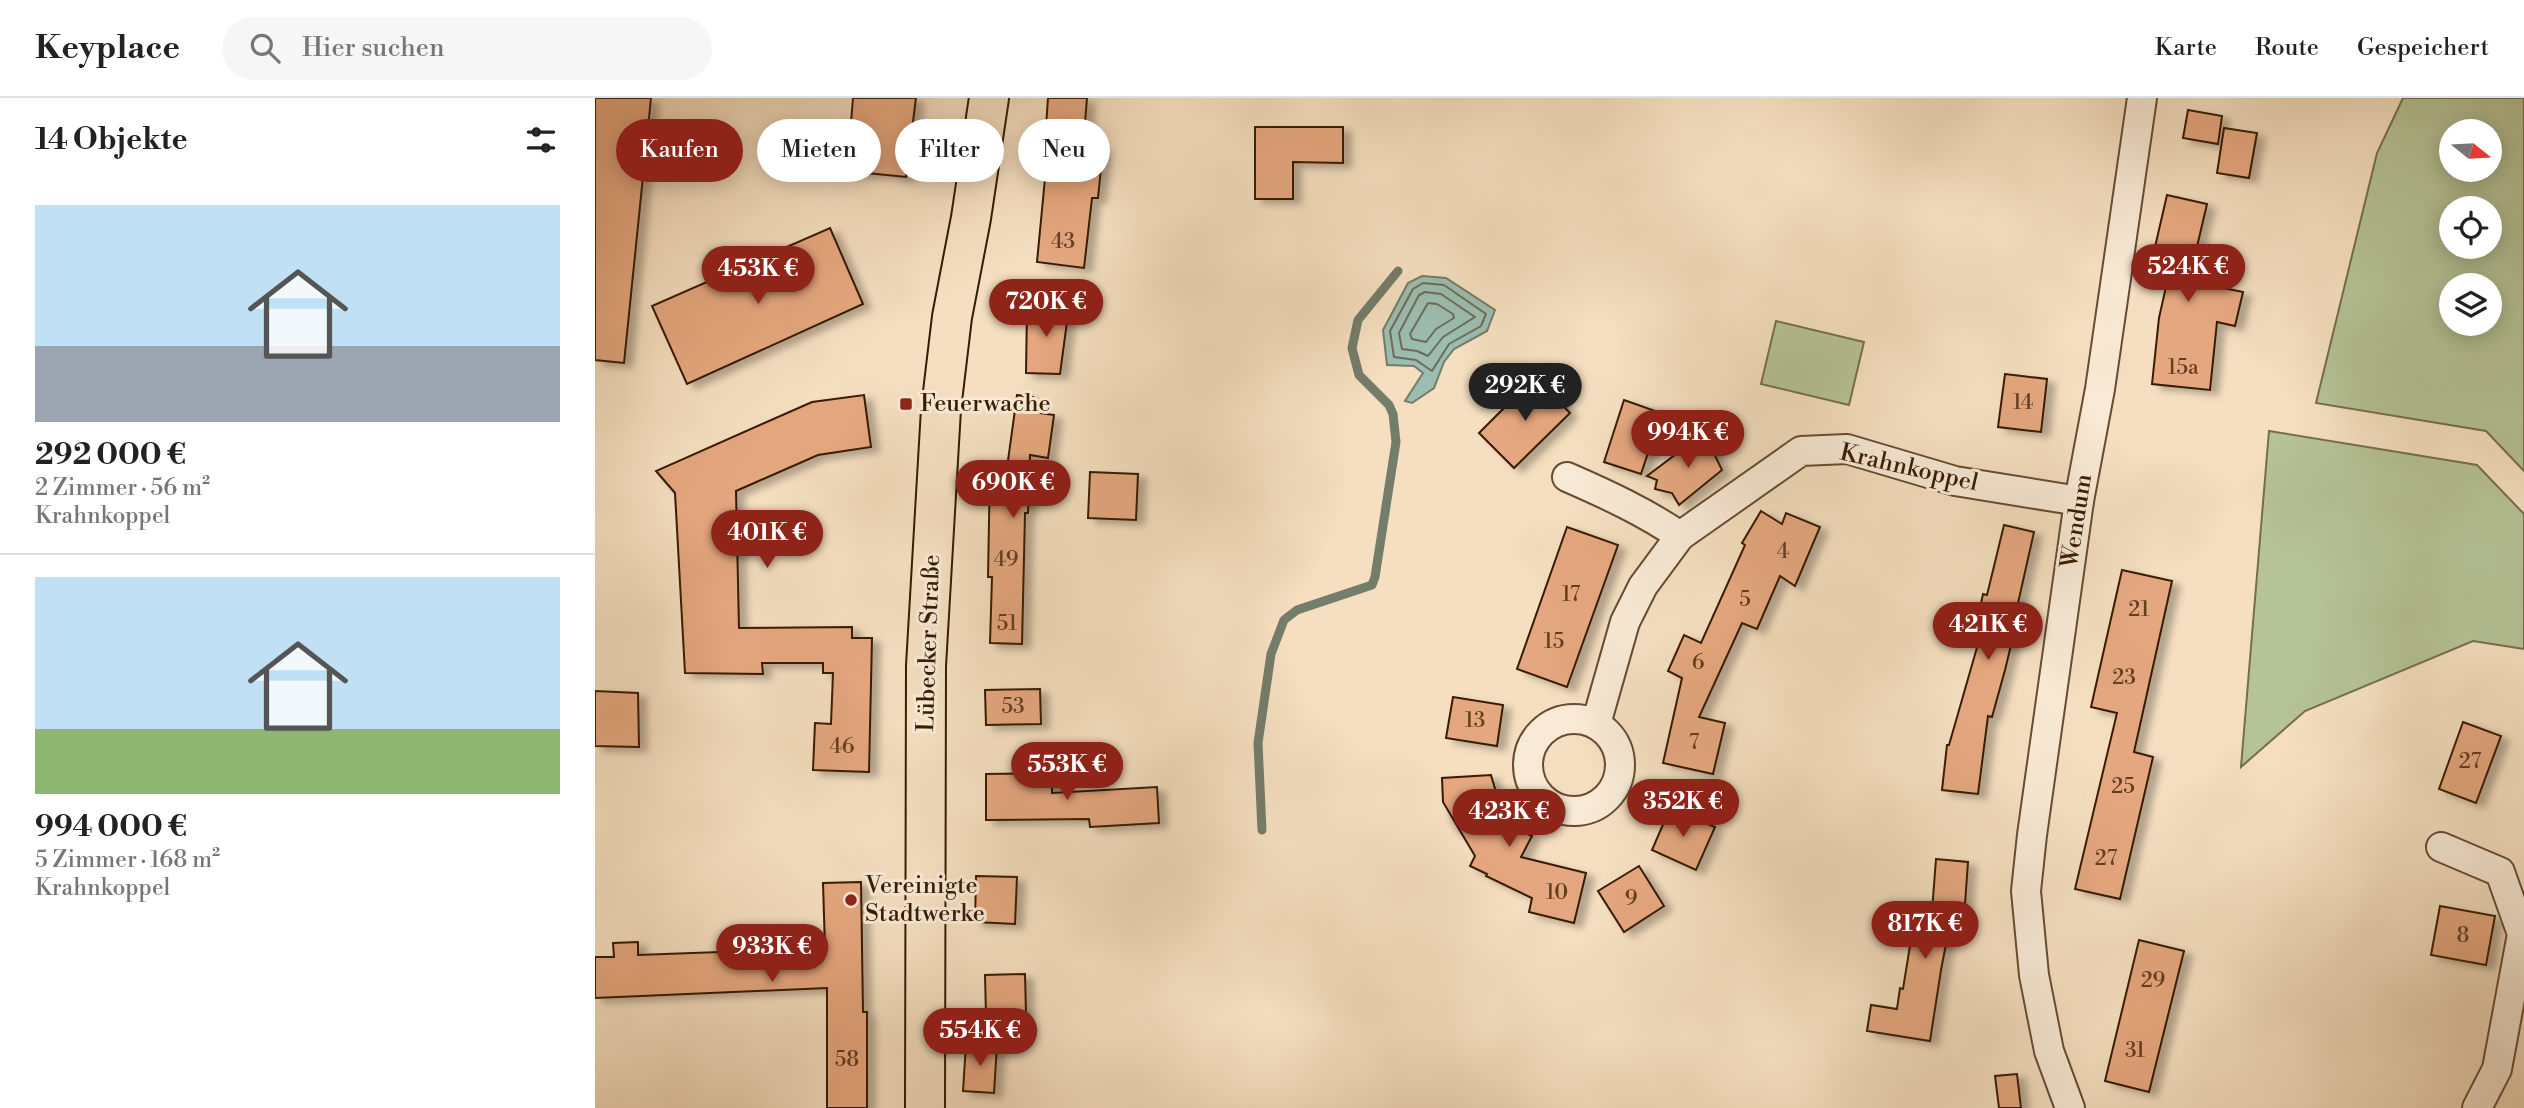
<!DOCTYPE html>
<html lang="de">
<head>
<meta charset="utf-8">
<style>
  :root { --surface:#fff; --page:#f6f6f6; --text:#222; --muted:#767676; --line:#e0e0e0; --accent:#8f2418 }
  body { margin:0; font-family:"Libre Bodoni",serif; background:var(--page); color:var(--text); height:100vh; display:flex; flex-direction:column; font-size:26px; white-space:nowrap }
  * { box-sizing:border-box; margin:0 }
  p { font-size:23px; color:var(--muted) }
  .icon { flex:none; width:38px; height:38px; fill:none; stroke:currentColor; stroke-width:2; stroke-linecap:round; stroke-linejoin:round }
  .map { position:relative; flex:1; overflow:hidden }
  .panel { display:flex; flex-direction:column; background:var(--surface); width:595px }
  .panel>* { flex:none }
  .guide { position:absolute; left:21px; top:21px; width:665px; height:63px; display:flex; gap:14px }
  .needle { width:46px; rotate:108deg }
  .tools { position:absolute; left:1844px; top:21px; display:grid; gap:14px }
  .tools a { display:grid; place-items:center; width:63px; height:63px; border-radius:50%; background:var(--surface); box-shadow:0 4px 18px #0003; font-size:35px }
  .price { position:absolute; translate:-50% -60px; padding:0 16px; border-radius:24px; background:var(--accent); color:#fff; font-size:23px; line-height:46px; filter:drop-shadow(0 2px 4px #0008) }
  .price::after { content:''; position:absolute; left:50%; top:42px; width:21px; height:16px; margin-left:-10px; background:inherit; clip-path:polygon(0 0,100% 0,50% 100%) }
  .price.active { background:#222; color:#fff }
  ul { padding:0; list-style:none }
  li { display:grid; align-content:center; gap:14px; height:371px; padding:0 35px }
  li+li { border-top:2px solid var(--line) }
  li span { display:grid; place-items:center; height:217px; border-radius:0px; color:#555 }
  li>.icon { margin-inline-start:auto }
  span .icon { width:126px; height:126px; fill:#fffc; stroke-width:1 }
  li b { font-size:30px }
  h2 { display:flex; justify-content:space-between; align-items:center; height:84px; padding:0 35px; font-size:30px }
  .chip { padding:0 24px; border-radius:32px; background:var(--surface); box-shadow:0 4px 18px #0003; font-size:24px; line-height:63px }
  .chip.active { background:var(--accent); color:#fff }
  header { display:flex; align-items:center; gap:42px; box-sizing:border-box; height:98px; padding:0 35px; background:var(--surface); border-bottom:2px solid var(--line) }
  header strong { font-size:33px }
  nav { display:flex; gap:38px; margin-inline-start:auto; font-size:24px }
  .search { width:490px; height:63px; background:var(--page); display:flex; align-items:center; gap:18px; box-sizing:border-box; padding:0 24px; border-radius:38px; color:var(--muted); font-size:26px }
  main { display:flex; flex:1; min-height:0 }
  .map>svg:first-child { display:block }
  .green { fill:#b5c397; stroke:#766f4c; stroke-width:2; fill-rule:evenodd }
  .water { fill:#9cbdb0; stroke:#747c6a; stroke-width:2 }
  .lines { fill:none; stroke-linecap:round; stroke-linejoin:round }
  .shore { stroke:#6a6c59; stroke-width:2 }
  .stream { stroke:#747c6a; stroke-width:9 }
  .building { fill:#e5a77f; stroke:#381b02; stroke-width:2; filter:url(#shadow) }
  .street-casing { stroke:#674c32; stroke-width:32 }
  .primary-casing { stroke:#381b02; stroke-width:42 }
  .street { stroke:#f8ead6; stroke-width:28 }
  .primary { stroke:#f5dfc0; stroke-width:38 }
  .poi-dot { fill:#8f2418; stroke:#f8ead6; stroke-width:2.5 }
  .labels { text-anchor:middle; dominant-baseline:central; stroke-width:6; stroke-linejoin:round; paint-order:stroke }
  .number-label { font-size:21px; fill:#633e21 }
  .poi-label { font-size:24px; fill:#381b02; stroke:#f8ead6; text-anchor:start }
  .street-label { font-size:24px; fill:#381b02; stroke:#f8ead6 }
</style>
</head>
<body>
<header>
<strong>Keyplace</strong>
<div class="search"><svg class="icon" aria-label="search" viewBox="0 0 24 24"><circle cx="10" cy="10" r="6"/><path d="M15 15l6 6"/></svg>Hier suchen</div>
<nav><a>Karte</a><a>Route</a><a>Gespeichert</a></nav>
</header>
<main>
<section class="panel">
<h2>14 Objekte<svg class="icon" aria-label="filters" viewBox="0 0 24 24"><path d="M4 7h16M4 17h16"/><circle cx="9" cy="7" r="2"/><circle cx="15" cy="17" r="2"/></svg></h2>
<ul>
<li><span style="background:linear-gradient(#bfe0f5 65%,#9aa5b1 0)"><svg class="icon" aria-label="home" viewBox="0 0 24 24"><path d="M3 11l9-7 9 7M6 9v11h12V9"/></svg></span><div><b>292 000 €</b><p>2 Zimmer · 56 m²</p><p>Krahnkoppel</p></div></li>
<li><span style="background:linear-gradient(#bfe0f5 70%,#8fb573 0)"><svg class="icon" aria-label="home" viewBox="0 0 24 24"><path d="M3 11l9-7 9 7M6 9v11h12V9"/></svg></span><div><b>994 000 €</b><p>5 Zimmer · 168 m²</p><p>Krahnkoppel</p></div></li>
</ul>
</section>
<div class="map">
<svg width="1929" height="1010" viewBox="0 0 1929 1010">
  <defs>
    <filter id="shadow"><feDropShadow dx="8" dy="4.5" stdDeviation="3.5" flood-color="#0004"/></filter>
  </defs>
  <rect width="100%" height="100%" fill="#f5dfc0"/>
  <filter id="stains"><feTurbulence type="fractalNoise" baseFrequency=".00286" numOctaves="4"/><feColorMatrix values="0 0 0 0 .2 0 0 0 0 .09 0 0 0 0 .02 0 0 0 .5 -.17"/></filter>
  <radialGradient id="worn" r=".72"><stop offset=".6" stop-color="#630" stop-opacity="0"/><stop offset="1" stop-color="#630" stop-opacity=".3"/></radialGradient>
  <g class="green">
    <path d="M1808,0h121v373l-38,-40 -170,-28 61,-250zM1857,33h38v39h-38zM1857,110h38v39h-38zM1857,187h38v39h-38z"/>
    <polygon points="1181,223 1269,244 1254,307 1166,286"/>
    <polygon points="1674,333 1882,367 1929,416 1929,551 1878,543 1710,613 1646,669"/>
  </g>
  <polygon class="water" points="827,178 851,180 900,212 892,233 859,251 849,264 839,290 817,305 810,303 828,275 819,268 792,267 788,232 813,185"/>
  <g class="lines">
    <g class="shore">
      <polygon points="828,185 849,187 891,216 886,228 854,246 837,273 821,262 799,259 795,233 818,191"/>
      <polygon points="830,194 846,196 880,219 848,239 833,258 822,253 807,251 804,235 824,197"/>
      <polygon points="833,205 842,206 858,216 859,220 841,231 831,244 817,241 815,236"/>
    </g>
    <polyline class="stream" points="667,732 663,645 676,556 689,522 702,512 777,487 780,479 801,344 798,316 794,307 764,277 757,250 763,222 803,173"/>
  </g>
  <g class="building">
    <polygon points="0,0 56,0 29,265 0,262"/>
    <polygon points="258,0 321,0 311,79 252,73"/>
    <polygon points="453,0 492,0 488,49 508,50 503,100 497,100 489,170 442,164 455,28 451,28"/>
    <polygon points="1593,12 1627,18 1623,46 1588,40"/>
    <polygon points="660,29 748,29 748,65 698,64 698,101 660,101"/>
    <polygon points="1629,30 1662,35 1654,80 1622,75"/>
    <polygon points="1572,97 1612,106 1594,183 1648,194 1640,228 1622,224 1615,292 1557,286 1564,220 1579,153 1560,149"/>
    <polygon points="235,130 268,206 92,286 57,208"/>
    <polygon points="432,209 474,209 465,276 431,275"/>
    <polygon points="1410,276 1452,281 1446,334 1403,329"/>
    <polygon points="940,279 975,315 919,370 884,335"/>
    <polygon points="269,297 276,349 223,357 141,393 144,530 257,529 257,540 277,540 274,674 218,672 220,625 236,626 238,575 228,575 228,565 167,565 168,576 90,575 80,395 61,373 217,304"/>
    <polygon points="422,297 438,299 437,314 459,317 453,360 435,357 433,415 430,415 427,546 395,545 397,479 393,479 395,369 412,370"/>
    <polygon points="1029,302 1066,315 1046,376 1009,364"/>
    <polygon points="1109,335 1127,372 1084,407 1077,395 1060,391 1062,382 1052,378"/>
    <polygon points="495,374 543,376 541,422 493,420"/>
    <polygon points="1166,413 1187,426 1191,415 1225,429 1200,488 1185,478 1162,531 1147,525 1104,619 1130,625 1118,676 1068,665 1087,580 1073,573 1089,537 1106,545 1150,447 1147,445"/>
    <polygon points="1409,427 1439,434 1423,505 1426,506 1410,572 1397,619 1393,618 1383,696 1347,692 1352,647 1354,647 1385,539 1379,537 1388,496 1392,497"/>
    <polygon points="972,429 1023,447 972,589 922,571"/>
    <polygon points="1527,472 1577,483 1539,654 1558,659 1525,801 1480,791 1522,615 1496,609"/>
    <polygon points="445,591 446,626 391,627 390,592"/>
    <polygon points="0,593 43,595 44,649 0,648"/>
    <polygon points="858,599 908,607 902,648 851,640"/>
    <polygon points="1868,624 1906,638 1881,705 1844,691"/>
    <polygon points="457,675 457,695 562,689 564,725 495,729 494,721 391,722 391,676"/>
    <polygon points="896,677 910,725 937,738 926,759 991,775 979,825 934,814 937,800 891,778 892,776 875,768 880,758 848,704 847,680"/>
    <polygon points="1075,710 1120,729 1101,772 1057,752"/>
    <polygon points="1341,761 1373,764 1370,806 1359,805 1346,872 1335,943 1272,933 1276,907 1302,911 1305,890 1308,891 1319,823 1336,826"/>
    <polygon points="1044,768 1069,808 1029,834 1003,793"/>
    <polygon points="381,778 422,779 420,826 380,824"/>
    <polygon points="266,784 268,914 272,914 272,1010 232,1010 232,890 0,900 0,859 19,859 18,845 43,844 43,857 230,850 228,785"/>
    <polygon points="1845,808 1900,818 1891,867 1836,857"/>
    <polygon points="1544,842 1589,853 1554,994 1510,983"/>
    <polygon points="430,876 431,916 391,918 390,877"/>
    <polygon points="371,946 402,947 399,995 368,993"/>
    <polygon points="1422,976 1426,1010 1404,1010 1400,978"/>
  </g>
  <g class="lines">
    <g class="street-casing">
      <g id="street">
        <path d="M972,379c39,17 78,35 113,59"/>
        <circle cx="979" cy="667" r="46"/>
        <polyline points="1001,626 1030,524 1048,488 1085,438 1206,353 1252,351 1360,383 1484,403"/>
        <polyline points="1846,749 1905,774 1927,836 1902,971 1882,1010"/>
        <polyline points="1475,1010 1454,953 1439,877 1431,793 1437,737 1484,403 1505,291 1547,0"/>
      </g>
    </g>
    <g class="primary-casing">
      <polyline id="primary" points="330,1010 331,568 346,311 357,219 376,120 394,0"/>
    </g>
    <use href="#street" class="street"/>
    <use href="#primary" class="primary"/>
  </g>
  <g class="poi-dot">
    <rect x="304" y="299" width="14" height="14" rx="3.5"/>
    <circle cx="256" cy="802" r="7"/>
  </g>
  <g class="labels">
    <g class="number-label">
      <text x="468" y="144">43</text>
      <text x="1588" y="270">15a</text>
      <text x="1428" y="305">14</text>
      <text x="1188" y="454">4</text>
      <text x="411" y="462">49</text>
      <text x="976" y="497">17</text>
      <text x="1150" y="502">5</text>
      <text x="1544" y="512">21</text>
      <text x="412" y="526">51</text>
      <text x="959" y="544">15</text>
      <text x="1103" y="565">6</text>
      <text x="1529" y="580">23</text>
      <text x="418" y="609">53</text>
      <text x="880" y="623">13</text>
      <text x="1099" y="645">7</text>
      <text x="247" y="649">46</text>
      <text x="1875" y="664">27</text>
      <text x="1528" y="689">25</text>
      <text x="1511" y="761">27</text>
      <text x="962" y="795">10</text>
      <text x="1036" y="801">9</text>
      <text x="1868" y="838">8</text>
      <text x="1558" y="883">29</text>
      <text x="1540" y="953">31</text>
      <text x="252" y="962">58</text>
    </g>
    <g class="poi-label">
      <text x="325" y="306">Feuerwache</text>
      <text x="270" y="788">Vereinigte<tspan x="270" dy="28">Stadtwerke</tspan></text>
    </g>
    <g class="street-label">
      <text transform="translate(1314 370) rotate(13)">Krahnkoppel</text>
      <text transform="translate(1482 423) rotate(-81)">Wendum</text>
      <text transform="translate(334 545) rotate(-88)">Lübecker Straße</text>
    </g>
  </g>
  <rect width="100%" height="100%" filter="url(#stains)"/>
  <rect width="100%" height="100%" fill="url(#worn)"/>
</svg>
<div class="tools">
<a><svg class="needle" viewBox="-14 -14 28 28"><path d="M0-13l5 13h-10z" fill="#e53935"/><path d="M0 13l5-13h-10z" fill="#767676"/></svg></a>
<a><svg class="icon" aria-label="locate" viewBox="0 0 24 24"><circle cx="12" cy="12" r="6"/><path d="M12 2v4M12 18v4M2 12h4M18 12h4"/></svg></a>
<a><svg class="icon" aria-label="layers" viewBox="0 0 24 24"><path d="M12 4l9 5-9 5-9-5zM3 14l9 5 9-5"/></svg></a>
</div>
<b class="price" style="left:1593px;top:206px">524K €</b>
<b class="price" style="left:163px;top:208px">453K €</b>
<b class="price" style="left:451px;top:241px">720K €</b>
<b class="price active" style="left:930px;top:325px">292K €</b>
<b class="price" style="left:1093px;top:372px">994K €</b>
<b class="price" style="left:418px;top:422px">690K €</b>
<b class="price" style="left:172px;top:472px">401K €</b>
<b class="price" style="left:1393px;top:564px">421K €</b>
<b class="price" style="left:472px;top:704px">553K €</b>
<b class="price" style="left:1088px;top:741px">352K €</b>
<b class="price" style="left:914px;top:751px">423K €</b>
<b class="price" style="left:1330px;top:863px">817K €</b>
<b class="price" style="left:177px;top:886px">933K €</b>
<b class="price" style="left:385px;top:970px">554K €</b>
<div class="guide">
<a class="chip active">Kaufen</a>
<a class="chip">Mieten</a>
<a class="chip">Filter</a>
<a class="chip">Neu</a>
</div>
</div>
</main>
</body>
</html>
